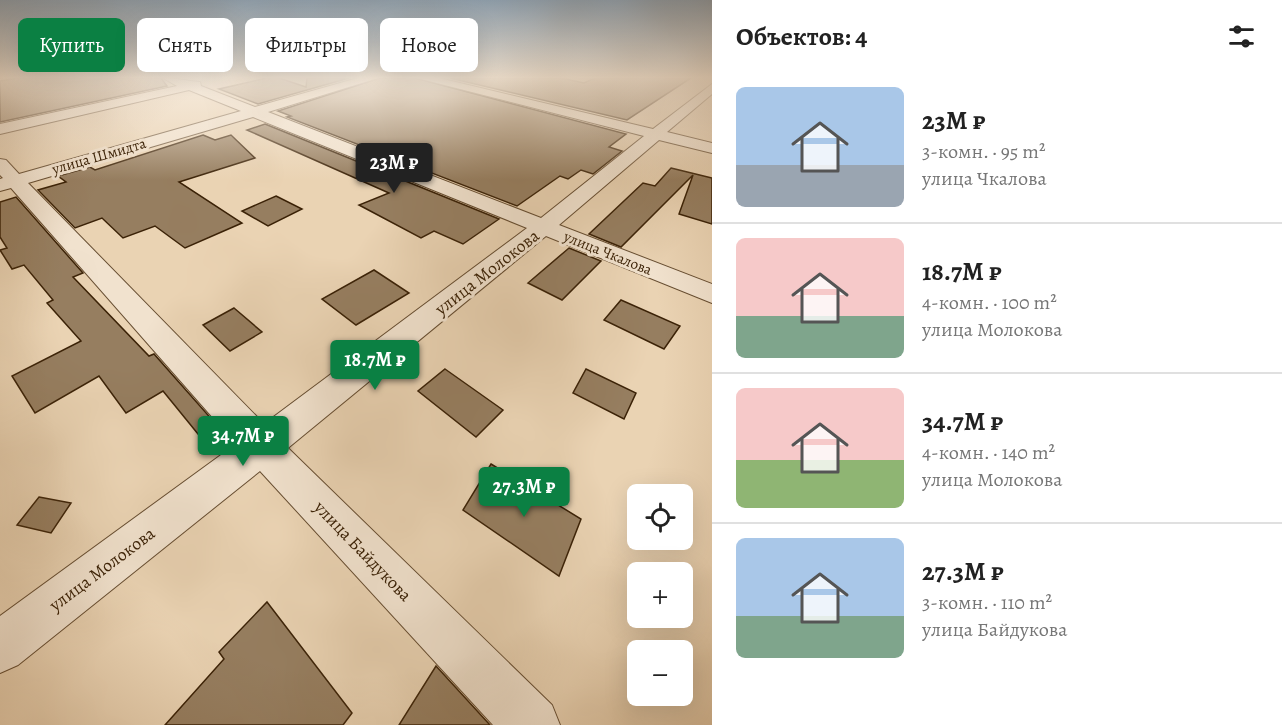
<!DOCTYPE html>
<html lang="ru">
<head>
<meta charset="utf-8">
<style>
  :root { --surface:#fff; --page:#f2f2f2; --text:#222; --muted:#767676; --line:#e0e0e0; --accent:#0b8043 }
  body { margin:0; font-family:Alegreya,serif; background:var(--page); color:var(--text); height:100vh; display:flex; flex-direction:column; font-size:22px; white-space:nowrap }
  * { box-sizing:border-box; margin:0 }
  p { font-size:20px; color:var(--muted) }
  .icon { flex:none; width:33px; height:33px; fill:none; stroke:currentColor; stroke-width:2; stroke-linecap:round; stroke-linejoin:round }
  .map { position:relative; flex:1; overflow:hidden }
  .side { display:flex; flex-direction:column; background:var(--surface); width:570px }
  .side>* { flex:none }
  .banner { position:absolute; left:18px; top:18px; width:570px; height:54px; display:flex; gap:12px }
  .tools { position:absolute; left:627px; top:484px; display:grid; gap:12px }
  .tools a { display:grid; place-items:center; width:66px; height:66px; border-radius:9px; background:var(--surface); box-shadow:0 6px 24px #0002; font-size:30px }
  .price { position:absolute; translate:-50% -51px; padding:0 14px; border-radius:6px; background:var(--accent); color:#fff; font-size:20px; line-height:39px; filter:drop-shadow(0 2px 3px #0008) }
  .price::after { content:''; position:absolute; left:50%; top:36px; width:18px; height:14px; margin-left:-9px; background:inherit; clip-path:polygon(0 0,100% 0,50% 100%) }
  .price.on { background:#222; color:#fff }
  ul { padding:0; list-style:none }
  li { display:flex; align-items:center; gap:18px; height:150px; padding:0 24px }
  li+li { border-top:2px solid var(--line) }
  li span { display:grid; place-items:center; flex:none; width:168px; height:120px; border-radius:9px; color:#555 }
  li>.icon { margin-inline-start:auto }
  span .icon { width:72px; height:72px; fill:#fffc; stroke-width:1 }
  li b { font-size:26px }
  h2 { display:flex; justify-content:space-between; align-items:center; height:72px; padding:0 24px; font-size:26px }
  .tag { padding:0 21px; border-radius:9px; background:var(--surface); box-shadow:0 6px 24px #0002; font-size:21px; line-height:54px }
  .tag.on { background:var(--accent); color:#fff }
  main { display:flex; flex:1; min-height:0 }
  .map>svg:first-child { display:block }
  .building { fill:#967e60; stroke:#3b2207; stroke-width:1.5 }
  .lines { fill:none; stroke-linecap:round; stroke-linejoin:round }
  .street-casing { stroke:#674e32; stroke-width:2 }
  .street { fill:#f1e2ce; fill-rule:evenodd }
  .labels { text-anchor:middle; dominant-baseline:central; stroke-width:6; stroke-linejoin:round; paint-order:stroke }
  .far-street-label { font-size:15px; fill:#3b2207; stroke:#f1e2ce }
  .street-label { font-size:18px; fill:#3b2207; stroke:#f1e2ce }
</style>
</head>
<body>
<main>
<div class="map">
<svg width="712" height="725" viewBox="0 0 712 725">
  <rect width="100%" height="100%" fill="#ead3b3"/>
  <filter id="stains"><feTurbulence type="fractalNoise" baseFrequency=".00333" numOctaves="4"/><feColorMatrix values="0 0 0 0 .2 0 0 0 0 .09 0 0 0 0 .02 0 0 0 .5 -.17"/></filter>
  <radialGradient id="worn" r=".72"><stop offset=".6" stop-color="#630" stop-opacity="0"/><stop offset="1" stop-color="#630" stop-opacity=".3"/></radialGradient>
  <g class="building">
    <polygon points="17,78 161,78 167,86 0,122 0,81"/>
    <polygon points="267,78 279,78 306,87 307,78 349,78 258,104 219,89"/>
    <polygon points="380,78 415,78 626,134 609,147 622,151 593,174 581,170 568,179 560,176 517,206 287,117 291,116 278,111"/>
    <polygon points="450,78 561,78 584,83 595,78 691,78 627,120"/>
    <polygon points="265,124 499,219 463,244 434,231 421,238 359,205 389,193 247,130"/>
    <polygon points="203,135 215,140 231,135 255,158 179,182 242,223 185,248 155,226 123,238 102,218 75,228 38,190 66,182 58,176 90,167 95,170"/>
    <polygon points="671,168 712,178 712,224 679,214 693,175 621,247 589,234 643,183 655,186"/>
    <polygon points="276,196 302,209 268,226 242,211"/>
    <polygon points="16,197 83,273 73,277 149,356 154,354 215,423 198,434 163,391 126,413 99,376 35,413 12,376 81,341 47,303 53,300 24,265 12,269 0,250 7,248 0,237 0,202"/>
    <polygon points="569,248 601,261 562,300 528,283"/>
    <polygon points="374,270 409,293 356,325 322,299"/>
    <polygon points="621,300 680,326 664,349 604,320"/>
    <polygon points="234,308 262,332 230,351 203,325"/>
    <polygon points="445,369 503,410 476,437 418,391"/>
    <polygon points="586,369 636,393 624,419 573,393"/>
    <polygon points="491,464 581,519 559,576 463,510"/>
    <polygon points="39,497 71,503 51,533 17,525"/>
    <polygon points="267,602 352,713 343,725 165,725 224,659 219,652"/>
    <polygon points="436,666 490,725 399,725"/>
  </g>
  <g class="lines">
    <g class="street-casing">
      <path id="street" d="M163,78c13,0 25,3 37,4l1,4 54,21 103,-29h20l-110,34 273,106 103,-82 -227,-58h22l214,51 59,-45v10l-45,38 45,11v10l-53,-13 -100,85 153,59v19l-166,-67 -258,212 264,257 8,20h-67l-233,-254 -242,194 -18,8v-57l236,-172 -225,-256 -11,3v-12l3,-1 -3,-3v-16l6,1 13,14 222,-63 -52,-21 -189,44v-10l177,-38zM253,117l274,111 -263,196 -236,-241z"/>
    </g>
    <use href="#street" class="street"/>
  </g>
  <linearGradient id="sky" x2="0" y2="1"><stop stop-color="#91a8bc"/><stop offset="0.43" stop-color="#f6ebdd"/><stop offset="1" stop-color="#f6ebdd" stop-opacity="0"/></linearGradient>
  <rect width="712" height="180" fill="url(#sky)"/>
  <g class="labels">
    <g class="far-street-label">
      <text transform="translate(99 156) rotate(-16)">улица Шмидта</text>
      <text transform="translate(608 253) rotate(22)">улица Чкалова</text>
    </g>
    <g class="street-label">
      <text transform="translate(487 272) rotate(-38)">улица Молокова</text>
      <text transform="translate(363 551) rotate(46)">улица Байдукова</text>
      <text transform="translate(102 569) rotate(-37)">улица Молокова</text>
    </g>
  </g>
  <rect width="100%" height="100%" filter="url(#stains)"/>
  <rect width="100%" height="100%" fill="url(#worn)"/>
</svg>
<div class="tools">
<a><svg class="icon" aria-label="locate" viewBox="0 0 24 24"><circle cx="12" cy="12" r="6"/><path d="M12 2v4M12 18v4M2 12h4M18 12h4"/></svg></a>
<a>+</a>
<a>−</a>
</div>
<b class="price on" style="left:394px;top:194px">23M ₽</b>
<b class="price" style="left:375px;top:391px">18.7M ₽</b>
<b class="price" style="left:243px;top:467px">34.7M ₽</b>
<b class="price" style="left:524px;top:518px">27.3M ₽</b>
<div class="banner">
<a class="tag on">Купить</a>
<a class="tag">Снять</a>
<a class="tag">Фильтры</a>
<a class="tag">Новое</a>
</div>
</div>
<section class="side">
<h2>Объектов: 4<svg class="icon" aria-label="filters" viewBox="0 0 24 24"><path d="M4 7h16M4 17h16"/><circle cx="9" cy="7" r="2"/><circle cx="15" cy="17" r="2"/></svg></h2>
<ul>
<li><span style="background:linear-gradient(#a9c7e8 65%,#9aa5b1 0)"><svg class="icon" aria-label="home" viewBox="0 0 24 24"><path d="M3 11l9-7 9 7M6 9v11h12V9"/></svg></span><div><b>23M ₽</b><p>3-комн. · 95 m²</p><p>улица Чкалова</p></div></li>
<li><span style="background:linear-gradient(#f6c9c9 65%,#7fa58c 0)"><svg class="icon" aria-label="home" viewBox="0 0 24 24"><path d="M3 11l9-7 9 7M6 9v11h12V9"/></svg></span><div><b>18.7M ₽</b><p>4-комн. · 100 m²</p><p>улица Молокова</p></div></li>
<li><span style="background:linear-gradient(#f6c9c9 60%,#8fb573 0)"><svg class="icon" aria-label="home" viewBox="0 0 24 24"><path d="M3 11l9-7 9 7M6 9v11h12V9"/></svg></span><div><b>34.7M ₽</b><p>4-комн. · 140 m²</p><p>улица Молокова</p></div></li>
<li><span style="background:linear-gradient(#a9c7e8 65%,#7fa58c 0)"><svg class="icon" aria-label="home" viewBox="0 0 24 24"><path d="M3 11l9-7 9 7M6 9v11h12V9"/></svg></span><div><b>27.3M ₽</b><p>3-комн. · 110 m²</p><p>улица Байдукова</p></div></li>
</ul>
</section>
</main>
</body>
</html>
